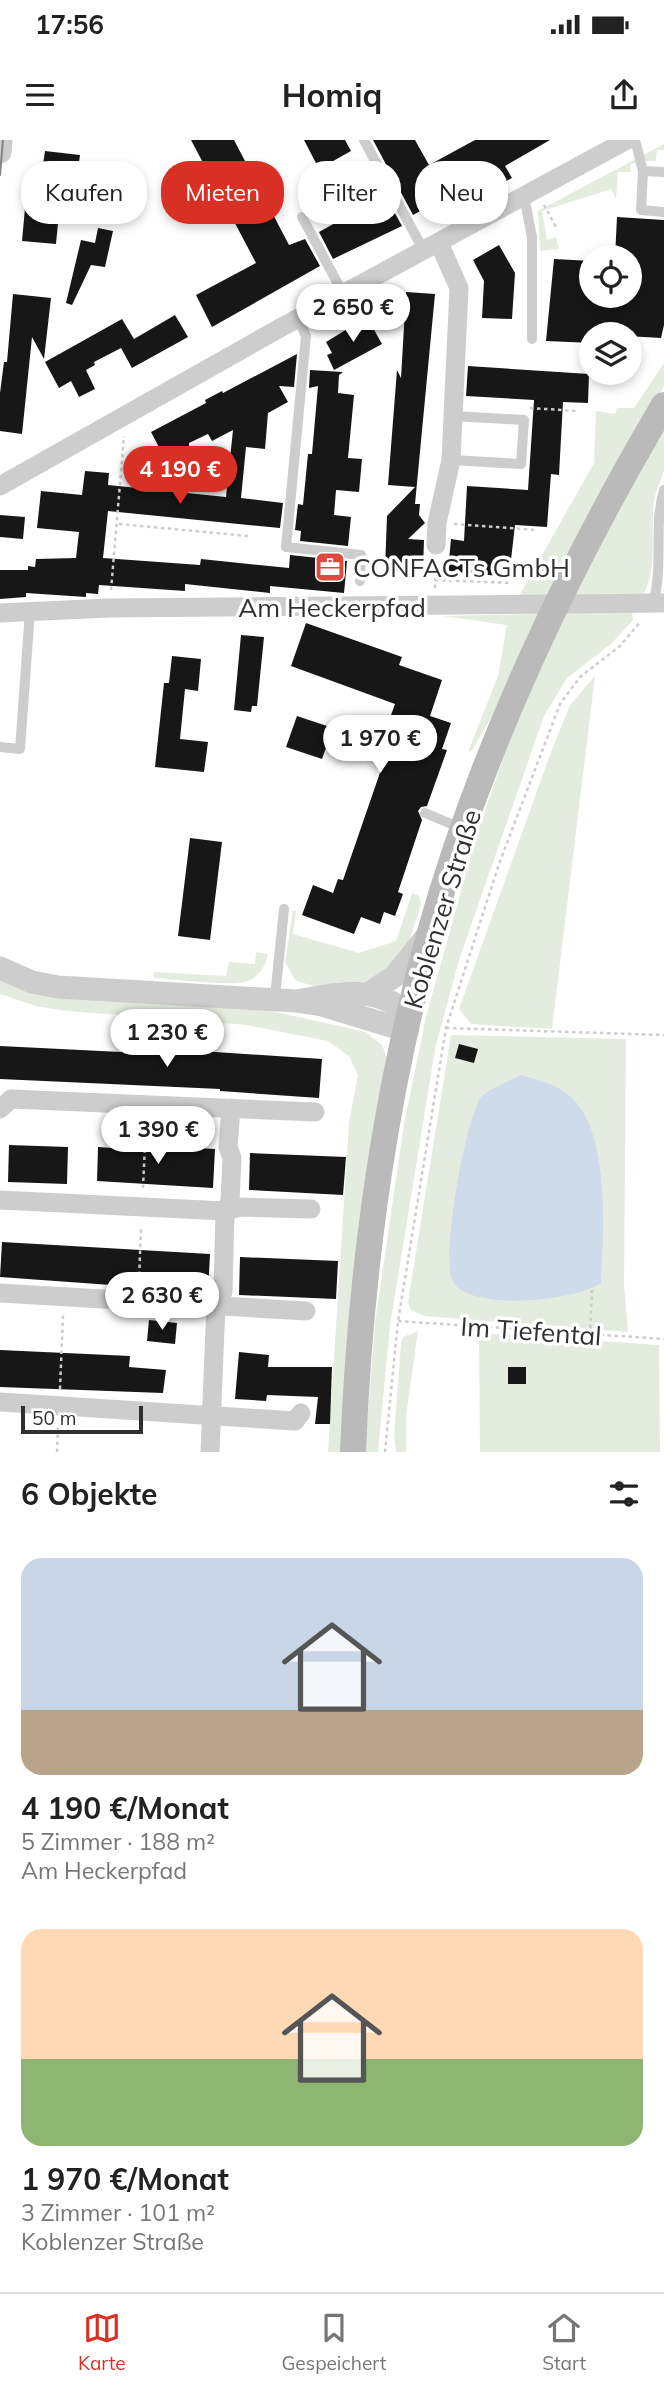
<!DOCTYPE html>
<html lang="de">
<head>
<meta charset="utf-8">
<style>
  :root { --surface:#fff; --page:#f2f2f2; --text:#222; --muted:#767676; --line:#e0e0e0; --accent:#d93025 }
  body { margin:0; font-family:Mulish,sans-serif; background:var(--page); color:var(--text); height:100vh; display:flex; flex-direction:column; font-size:26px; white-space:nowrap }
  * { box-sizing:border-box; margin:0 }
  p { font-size:23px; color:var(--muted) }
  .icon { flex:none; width:38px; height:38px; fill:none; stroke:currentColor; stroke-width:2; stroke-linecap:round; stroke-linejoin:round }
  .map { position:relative; height:1312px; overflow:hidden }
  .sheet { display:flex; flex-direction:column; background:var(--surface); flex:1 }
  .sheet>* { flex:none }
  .top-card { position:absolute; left:21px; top:21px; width:623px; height:63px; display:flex; gap:14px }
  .fabs { position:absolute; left:579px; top:105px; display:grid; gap:14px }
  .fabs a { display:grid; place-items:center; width:63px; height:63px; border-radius:50%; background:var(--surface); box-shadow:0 4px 10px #0003; font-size:35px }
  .scale { position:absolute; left:21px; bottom:18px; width:122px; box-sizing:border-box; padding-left:7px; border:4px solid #303030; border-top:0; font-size:19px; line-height:24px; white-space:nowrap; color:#303030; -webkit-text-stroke:5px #fff; paint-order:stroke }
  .price { position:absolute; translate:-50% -60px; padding:0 16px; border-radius:24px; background:#fff; color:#222; font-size:23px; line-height:46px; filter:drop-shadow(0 2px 4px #0008) }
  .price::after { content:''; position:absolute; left:50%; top:42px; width:21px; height:16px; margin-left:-10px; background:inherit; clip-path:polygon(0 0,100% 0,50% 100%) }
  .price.on { background:var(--accent); color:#fff }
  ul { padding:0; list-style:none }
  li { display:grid; align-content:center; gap:14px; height:371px; padding:0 21px }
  li span { display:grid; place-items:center; height:217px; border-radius:21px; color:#555 }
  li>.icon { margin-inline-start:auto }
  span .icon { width:126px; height:126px; fill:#fffc; stroke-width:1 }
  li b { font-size:30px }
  h2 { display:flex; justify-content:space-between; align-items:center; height:84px; padding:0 21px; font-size:30px }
  .chip { padding:0 24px; border-radius:28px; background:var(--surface); box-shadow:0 4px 10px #0003; font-size:24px; line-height:63px }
  .chip.on { background:var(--accent); color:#fff }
  .status { display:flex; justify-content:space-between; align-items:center; height:49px; padding:0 35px; background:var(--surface); direction:ltr }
  .status svg { height:19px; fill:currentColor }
  header { display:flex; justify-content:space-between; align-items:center; height:91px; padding:0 21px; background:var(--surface); font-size:32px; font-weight:700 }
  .tab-bar { display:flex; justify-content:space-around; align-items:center; height:98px; border-top:2px solid var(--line); background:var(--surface); font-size:19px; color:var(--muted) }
  .tab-bar a { display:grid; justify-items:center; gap:4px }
  .tab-bar .on { color:var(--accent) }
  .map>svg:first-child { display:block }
  .green { fill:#e4ecdf }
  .water { fill:#cddbeb }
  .building { fill:#171717; fill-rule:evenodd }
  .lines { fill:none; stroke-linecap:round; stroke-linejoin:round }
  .path { stroke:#cdcdcd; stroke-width:2.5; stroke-dasharray:3.5 3.5; stroke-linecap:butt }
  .service { stroke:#cdcdcd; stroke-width:10 }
  .minor { stroke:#cdcdcd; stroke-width:19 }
  .tertiary { stroke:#cdcdcd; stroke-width:23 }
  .secondary { stroke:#bababa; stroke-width:26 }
  .tram { stroke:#858585; stroke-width:2 }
  .labels { text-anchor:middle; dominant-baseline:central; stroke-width:7; stroke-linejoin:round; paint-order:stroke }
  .poi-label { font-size:26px; fill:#303030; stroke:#fff; text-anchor:start }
  .street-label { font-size:26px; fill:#303030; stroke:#fff }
</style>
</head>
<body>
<div class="status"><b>17:56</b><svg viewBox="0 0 49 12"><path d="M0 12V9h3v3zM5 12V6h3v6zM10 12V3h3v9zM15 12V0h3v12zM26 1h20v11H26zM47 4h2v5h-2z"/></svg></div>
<header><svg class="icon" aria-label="menu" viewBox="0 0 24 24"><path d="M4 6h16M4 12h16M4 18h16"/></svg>Homiq<svg class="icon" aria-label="share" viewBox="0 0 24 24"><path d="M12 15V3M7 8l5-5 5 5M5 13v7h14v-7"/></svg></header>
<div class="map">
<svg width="664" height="1312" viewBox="0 0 664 1312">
  <rect width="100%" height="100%" fill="#fff"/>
  <g class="green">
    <polygon points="664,4 664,10 657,10 656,21 639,21 630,25 631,32 618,32 616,59 611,49 542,71 547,100 556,97 559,109 540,111 538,71"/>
    <polygon points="664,223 664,246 589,382 506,551 473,609 468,612 498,536 507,485 443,476 531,474 518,458 594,323 596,271 615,274 617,268 634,268"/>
    <path d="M664,291c0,12 0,27 0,39 -3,11 -8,20 -10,31 -5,43 8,75 -22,111l1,8 -22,24 -44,34 -23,38 -85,244 -24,89 -45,277 -12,126h-13l10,-129 29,-199 22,-107 51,-183 35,-102 75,-168z"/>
    <polygon points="595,536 552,889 471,884 459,869 551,612 570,565"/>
    <polygon points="412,753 419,756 421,764 408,805 397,824 363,843 315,847 295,840 285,822 293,770 296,771 293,794 359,813 396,801"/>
    <path d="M256,812l12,2c-2,12 -10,25 -24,28 -22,4 -66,-3 -90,-4v-6l72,4 3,-14 26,2z"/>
    <polygon points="0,838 262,869 366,892 382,905 387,918 346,1312 328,1312 349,983 358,935 349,916 328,901 247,885 67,871 36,866 0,854"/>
    <polygon points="451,895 626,899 624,1144 628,1192 424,1176 411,1170 408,1162"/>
    <polygon points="418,1191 406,1276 406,1312 396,1312 394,1295 401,1204 403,1197"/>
    <polygon points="479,1193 659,1205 660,1312 480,1312"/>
  </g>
  <path class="water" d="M521,935c16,5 32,8 45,18 46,33 37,140 35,190 -25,18 -130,29 -148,-1 -13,-21 13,-171 30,-187 10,-8 27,-14 38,-20z"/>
  <g class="building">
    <polygon points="191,0 234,0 289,105 305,99 320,126 212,187 196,155 256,123"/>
    <polygon points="304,0 345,0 351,11 319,29"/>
    <polygon points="373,0 415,0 429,25 475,0 550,0 505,26 512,38 498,45 491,32 413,75"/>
    <polygon points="45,11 80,15 76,44 62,42 56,104 22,101 26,57 47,59 50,33 42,32"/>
    <polygon points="385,55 402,86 333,119 319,92"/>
    <polygon points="617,77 664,80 664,185 661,198 592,194 592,203 546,201 554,119 592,121 592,156 630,156 630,117 615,117"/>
    <polygon points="98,88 113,91 105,127 91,125 72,165 66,163 81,100 95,103"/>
    <polygon points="499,105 515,133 512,179 482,178 484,141 473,120"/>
    <polygon points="406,152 435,154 415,364 420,364 419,375 425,383 408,399 424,400 423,430 419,430 412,436 405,429 385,429 387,376 415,347 388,345 397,230 401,238"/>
    <polygon points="13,154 51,158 44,219 32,197 22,294 0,291 0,253 4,222 7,222"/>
    <polygon points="175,175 188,197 132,228 121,208 94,222 95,225 86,230 95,249 79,257 71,241 59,248 45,222 122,179 134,199"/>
    <polygon points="367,177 382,204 334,230 327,215 332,213 326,202"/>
    <path d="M297,214l-3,33 -15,-1 9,16 -20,11 -3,36 -19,-2 -5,51 42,5 -3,25 -172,-17 -5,47 97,7 1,-6 88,9 1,-13 57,6 -3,32 -74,-7v7l-85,-9v7l-86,-6 -1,9 -12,-1v4l-60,-4v4l-26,2v-29h28v-4l7,1 1,-8 40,-1 3,-26 -42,-4 4,-37 41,4 3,-24 24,2 -1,12 50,5 4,-37 -11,-21 55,-29 -1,-3 17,-9 1,2zM233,290l-7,67 -49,-5 5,-38h7v-11l19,-9 4,7z"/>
    <polygon points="468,226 589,234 588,263 563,262 559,335 551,334 547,387 515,385 509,437 448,431 451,399 464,401 467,346 528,350 534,260 466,256"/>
    <polygon points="310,230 343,232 339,235 338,253 354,255 348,318 362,319 359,352 336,350 334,375 351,377 348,406 300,401 301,391 295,390 298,364 303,365 308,314 312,314 318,246 309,248"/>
    <polygon points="0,375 25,377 23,399 0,397"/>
    <polygon points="306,483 402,517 399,525 442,540 430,576 451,583 442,609 447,610 427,666 421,667 418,671 422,680 398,752 403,754 395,776 384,772 380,784 361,777 354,794 302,775 313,745 333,753 338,739 343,740 394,592 386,589 395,564 291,526"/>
    <polygon points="241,495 264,497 257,566 252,566 251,572 234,570"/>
    <polygon points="172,516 201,519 198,551 185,549 180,599 208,602 204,632 155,627 164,543 169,543"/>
    <polygon points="297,576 333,588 322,619 286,607"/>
    <polygon points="190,698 222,702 210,800 178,796"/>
    <polygon points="459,904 478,909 474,923 455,918"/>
    <polygon points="0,906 121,912 121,907 171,909 322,919 319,958 220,951 220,949 0,939"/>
    <polygon points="9,1005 68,1007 67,1044 8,1042"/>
    <polygon points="156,1006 215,1009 213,1048 97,1041 98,1007 156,1011"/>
    <polygon points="250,1013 346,1017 343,1055 249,1050"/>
    <polygon points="2,1102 210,1114 208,1152 0,1137"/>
    <polygon points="240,1117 338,1121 336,1159 239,1155"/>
    <polygon points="149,1180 177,1183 175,1204 147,1201"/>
    <polygon points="0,1210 130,1216 129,1227 166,1230 163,1253 0,1247"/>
    <polygon points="239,1212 269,1215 268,1227 332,1227 330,1284 315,1284 318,1257 267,1255 266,1261 235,1259"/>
    <rect x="508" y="1227" width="18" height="17"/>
  </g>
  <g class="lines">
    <g class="path">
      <polyline points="544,65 556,87"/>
      <polyline points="530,268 577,271"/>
      <polyline points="119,384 248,396"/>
      <polyline points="454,384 536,390"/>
      <polyline points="435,440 512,443"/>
      <polyline points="435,448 436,423"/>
      <polyline points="111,450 124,296"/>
      <polyline points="446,888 664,895"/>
      <polyline points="143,1048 146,981"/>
      <polyline points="139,1142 141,1086"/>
      <polyline points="398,1181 664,1199"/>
      <polyline points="590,1195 592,1150"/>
      <polyline points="60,1249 63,1175"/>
      <polyline points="57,1312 58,1284"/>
      <polyline points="385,1312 398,1181 446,888 499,724 560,564 580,537 620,506 641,481"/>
    </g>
    <g class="service">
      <polyline points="364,0 424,111"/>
      <polyline points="635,0 643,31 641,70 664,72"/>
      <polyline points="643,31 664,32"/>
      <polyline points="524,56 532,97 532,199"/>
      <polyline points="302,77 344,155"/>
      <polyline points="298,179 306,196 286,407 361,415 360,441"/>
      <polyline points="451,320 521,324 524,280 453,276"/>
      <path d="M653,463c11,-37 0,-76 11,-113"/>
      <polyline points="0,607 20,609 30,471"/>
      <polyline points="425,673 461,688"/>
      <polyline points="275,857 284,769"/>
    </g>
    <g class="minor">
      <polyline points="0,346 280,188 627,0"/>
      <polyline points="436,405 437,383 451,320 459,148 439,103"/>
      <polyline points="0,473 109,468 664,463"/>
      <polyline points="0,969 11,959 315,972"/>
      <polyline points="0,1060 225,1071 240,1067 311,1069"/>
      <polyline points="0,1153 306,1171"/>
      <polyline points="0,1262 295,1281 301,1273"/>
      <polyline points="210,1312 216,1164 223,1152 225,1071 230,1061 232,1018 228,1007 231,968"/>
    </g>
    <g class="tertiary">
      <polyline points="0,12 1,0"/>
      <path d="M0,828l32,14 26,5 238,14 26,4 85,26 -8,-23c-27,-24 -71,-12 -103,-7"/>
      <polyline points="368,854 395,836 427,796"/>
    </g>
    <path class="secondary" d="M353,1312c7,-176 30,-351 77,-520 51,-182 138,-365 234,-527"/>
    <polyline class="tram" points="0,35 3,0"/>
  </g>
  <defs>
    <g id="office-square" transform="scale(1.575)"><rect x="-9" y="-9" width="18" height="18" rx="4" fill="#dd493d" stroke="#fff"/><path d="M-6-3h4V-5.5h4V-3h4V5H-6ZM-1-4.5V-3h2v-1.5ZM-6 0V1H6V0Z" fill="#fff"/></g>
  </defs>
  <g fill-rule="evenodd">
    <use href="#office-square" x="330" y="427"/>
  </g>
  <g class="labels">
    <g class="poi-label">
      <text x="353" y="427">CONFACTs GmbH</text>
    </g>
    <g class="street-label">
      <text x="332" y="467">Am Heckerpfad</text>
      <text transform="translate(442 769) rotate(-73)">Koblenzer Straße</text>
      <text transform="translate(531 1191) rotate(4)">Im Tiefental</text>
    </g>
  </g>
</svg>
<div class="fabs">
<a><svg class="icon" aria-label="locate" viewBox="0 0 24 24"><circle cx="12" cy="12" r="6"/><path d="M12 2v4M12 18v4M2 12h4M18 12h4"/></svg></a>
<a><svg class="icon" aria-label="layers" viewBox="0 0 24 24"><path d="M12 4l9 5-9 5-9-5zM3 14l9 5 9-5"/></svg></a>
</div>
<div class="scale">50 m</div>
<b class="price" style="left:353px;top:204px">2 650 €</b>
<b class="price on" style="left:180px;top:366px">4 190 €</b>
<b class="price" style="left:380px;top:635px">1 970 €</b>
<b class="price" style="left:167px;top:929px">1 230 €</b>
<b class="price" style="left:158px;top:1026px">1 390 €</b>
<b class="price" style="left:162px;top:1192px">2 630 €</b>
<div class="top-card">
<a class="chip">Kaufen</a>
<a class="chip on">Mieten</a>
<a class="chip">Filter</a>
<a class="chip">Neu</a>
</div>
</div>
<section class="sheet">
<h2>6 Objekte<svg class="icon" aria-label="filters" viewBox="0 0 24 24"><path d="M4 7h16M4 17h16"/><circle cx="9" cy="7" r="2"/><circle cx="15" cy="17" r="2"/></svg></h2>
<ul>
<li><span style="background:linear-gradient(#c9d6e8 70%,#b9a48a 0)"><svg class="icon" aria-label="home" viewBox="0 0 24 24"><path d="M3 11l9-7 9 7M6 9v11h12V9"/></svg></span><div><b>4 190 €/Monat</b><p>5 Zimmer · 188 m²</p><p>Am Heckerpfad</p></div></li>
<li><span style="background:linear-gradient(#ffd9b3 60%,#8fb573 0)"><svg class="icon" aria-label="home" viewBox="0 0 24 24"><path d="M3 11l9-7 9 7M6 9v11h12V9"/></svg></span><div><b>1 970 €/Monat</b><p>3 Zimmer · 101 m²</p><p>Koblenzer Straße</p></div></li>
</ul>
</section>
<nav class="tab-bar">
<a class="on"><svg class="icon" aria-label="map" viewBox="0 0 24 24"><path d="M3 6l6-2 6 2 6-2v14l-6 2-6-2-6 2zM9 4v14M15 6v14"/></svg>Karte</a>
<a><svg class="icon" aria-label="saved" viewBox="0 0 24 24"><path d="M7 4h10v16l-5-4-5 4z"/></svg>Gespeichert</a>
<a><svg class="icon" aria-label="home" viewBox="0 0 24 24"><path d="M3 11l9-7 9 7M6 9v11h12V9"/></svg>Start</a>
</nav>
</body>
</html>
